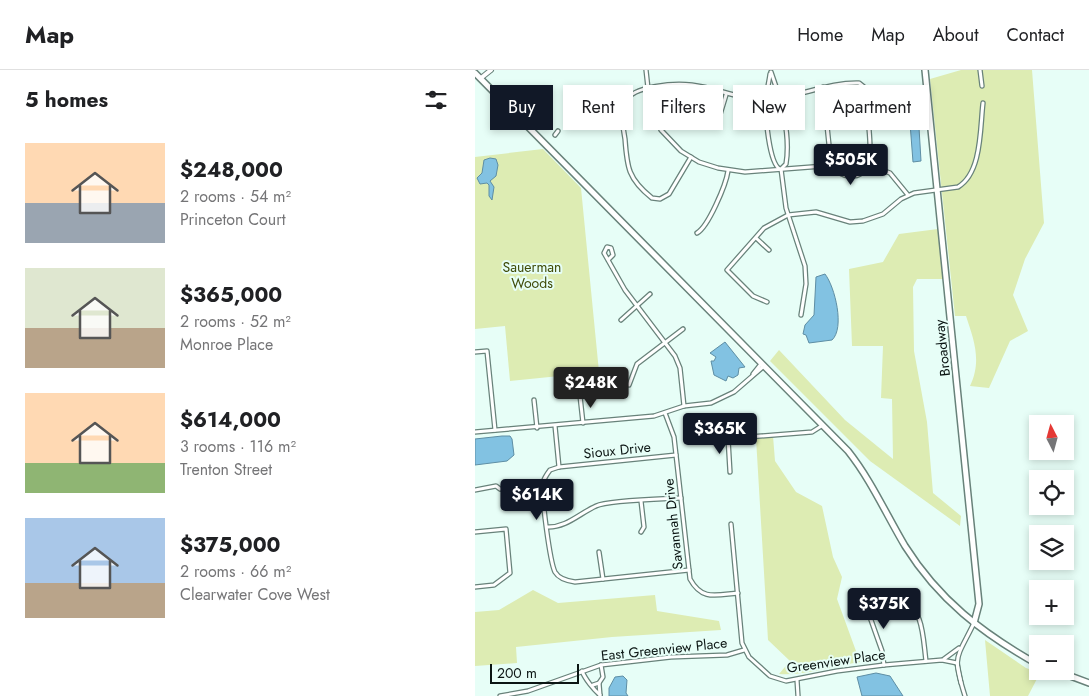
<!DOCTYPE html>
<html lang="en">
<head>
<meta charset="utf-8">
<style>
  :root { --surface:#fff; --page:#f6f6f6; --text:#202124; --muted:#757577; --line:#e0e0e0; --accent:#111827 }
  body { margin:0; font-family:Jost,sans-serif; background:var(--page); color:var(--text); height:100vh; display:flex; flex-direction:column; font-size:19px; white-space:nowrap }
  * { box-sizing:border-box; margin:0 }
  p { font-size:16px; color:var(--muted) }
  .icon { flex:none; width:28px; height:28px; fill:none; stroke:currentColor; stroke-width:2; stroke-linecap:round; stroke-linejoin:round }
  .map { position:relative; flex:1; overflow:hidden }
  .panel { display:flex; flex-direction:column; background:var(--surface); width:475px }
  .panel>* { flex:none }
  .hud { position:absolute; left:15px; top:15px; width:475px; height:45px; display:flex; gap:10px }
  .needle { width:32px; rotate:354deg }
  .tools { position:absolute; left:554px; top:345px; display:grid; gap:10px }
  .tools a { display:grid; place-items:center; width:45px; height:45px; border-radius:0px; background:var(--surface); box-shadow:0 2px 8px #0003; font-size:25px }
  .scale { position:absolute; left:15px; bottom:12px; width:89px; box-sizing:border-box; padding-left:5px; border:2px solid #0b1513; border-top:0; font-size:14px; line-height:18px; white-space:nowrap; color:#0b1513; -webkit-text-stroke:4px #e7fef7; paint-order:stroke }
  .price { position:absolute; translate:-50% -42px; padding:0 11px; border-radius:5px; background:var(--accent); color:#fff; font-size:16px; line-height:32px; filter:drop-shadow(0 1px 2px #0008) }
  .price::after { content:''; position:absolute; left:50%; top:30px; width:15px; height:11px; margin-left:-8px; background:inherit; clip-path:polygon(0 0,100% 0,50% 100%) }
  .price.on { background:#222; color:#fff }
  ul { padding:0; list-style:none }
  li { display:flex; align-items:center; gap:15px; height:125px; padding:0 25px }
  li span { display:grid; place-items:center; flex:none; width:140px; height:100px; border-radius:0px; color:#555 }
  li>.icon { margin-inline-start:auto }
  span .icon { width:60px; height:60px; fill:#fffc; stroke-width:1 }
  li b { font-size:21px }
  h2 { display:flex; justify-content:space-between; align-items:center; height:60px; padding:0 25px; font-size:21px }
  .chip { padding:0 18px; border-radius:0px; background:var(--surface); box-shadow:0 2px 8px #0003; font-size:18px; line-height:45px }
  .chip.on { background:var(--accent); color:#fff }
  header { display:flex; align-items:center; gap:30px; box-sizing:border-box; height:70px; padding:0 25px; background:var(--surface); border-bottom:1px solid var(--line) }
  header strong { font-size:24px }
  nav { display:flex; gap:28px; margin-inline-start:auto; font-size:18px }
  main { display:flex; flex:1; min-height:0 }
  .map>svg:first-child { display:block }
  .green { fill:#ddecb3 }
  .water { fill:#82c2e2; stroke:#5e8ea4 }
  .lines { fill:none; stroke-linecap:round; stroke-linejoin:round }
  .minor-casing { stroke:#68827a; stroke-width:5.5 }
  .tertiary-casing { stroke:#68827a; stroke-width:6 }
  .primary-casing { stroke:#68827a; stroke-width:8 }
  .minor { stroke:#fff; stroke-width:3 }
  .tertiary { stroke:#fff; stroke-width:4 }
  .primary { stroke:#fff; stroke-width:5 }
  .labels { text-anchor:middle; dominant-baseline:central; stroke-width:4; stroke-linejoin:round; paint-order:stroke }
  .park-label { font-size:14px; fill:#3e4a06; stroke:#e7fef7 }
  .street-label { font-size:14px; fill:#0b1513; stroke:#e7fef7 }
</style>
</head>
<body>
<header>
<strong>Map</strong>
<nav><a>Home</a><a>Map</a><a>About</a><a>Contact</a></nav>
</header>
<main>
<section class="panel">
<h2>5 homes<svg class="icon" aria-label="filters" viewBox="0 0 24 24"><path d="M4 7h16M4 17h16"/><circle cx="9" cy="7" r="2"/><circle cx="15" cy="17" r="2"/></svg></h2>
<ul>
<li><span style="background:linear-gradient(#ffd9b3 60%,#9aa5b1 0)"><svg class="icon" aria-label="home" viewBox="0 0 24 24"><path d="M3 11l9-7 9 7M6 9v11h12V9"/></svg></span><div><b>$248,000</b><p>2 rooms · 54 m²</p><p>Princeton Court</p></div></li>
<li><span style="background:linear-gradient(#dfe7d0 60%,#b9a48a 0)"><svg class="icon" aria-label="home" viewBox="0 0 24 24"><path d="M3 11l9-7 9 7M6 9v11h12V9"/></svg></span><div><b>$365,000</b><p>2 rooms · 52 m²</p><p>Monroe Place</p></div></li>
<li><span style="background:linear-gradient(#ffd9b3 70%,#8fb573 0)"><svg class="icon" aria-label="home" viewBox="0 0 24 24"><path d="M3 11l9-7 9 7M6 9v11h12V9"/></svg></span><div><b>$614,000</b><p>3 rooms · 116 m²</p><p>Trenton Street</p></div></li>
<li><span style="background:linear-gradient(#a9c7e8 65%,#b9a48a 0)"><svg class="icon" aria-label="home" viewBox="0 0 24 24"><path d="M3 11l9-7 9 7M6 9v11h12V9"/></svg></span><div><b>$375,000</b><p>2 rooms · 66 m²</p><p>Clearwater Cove West</p></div></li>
</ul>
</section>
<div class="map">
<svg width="614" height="626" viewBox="0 0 614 626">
  <rect width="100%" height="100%" fill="#e7fef7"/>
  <g class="green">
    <path d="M486,0h71l12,153 -19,36 -12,36 15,36 -18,10 -21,47 -19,-2c12,-25 4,-46 -4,-70h-11l-25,-237z"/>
    <polygon points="68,79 106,118 124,302 35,311 30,256 0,259 0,87"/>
    <polygon points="463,159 468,209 442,209 438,217 439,281 452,352 458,423 486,446 485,456 395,391 295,291 304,280 370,350 418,389 417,329 406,328 408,276 377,276 374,199 408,192 424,164"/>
    <path d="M298,366l2,25 21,31 26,14 11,51 9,20 -5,22 23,63c-25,4 -57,14 -81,12l11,-13 -22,-21 -12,-202z"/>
    <polygon points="58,520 83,533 180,525 182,541 244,551 246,560 137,567 41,577 42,593 0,596 0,542 24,540"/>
    <polygon points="510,570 551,598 565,603 553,626 515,626"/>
  </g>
  <g class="water">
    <polygon points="434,40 443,41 446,91 438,92"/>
    <polygon points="15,88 21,89 23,95 21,106 15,111 19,117 17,130 14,126 14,115 12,113 5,114 2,108 7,103 9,90"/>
    <path d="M350,204c10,13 20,54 7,66l-23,3 -3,-8 -3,-1 2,-9 9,-10 2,-38z"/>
    <polygon points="250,272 270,297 264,298 263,305 258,308 253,306 251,311 239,305 236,291 239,291 241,287 235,283"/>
    <polygon points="27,366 35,366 37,369 39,385 32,391 0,395 0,369"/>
    <polygon points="401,603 415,606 428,626 387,626 382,607"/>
    <polygon points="148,606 152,610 151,623 153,626 134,626 134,618 140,607"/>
  </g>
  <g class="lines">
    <g class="minor-casing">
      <g id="minor">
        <polyline points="171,0 175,36 186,60 206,81 224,92 243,98 270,102 388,93 415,103 433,125"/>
        <polyline points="505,0 507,16"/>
        <path d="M296,2c10,28 20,62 15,92l-5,5 5,39 19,58 1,18 -5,31"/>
        <path d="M295,4c-1,9 -4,18 -4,28 -1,12 3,62 14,67"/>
        <polyline points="241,21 233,44 237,51 244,48 251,25"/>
        <polyline points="151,30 146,26 146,20 152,18 156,24"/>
        <polyline points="80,65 83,61"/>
        <path d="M216,87l-22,37 -9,5 -8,-1c-24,-19 -25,-31 -27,-59 -2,-12 -5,-26 0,-37 8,-17 51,-19 67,-17 26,3 46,15 74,14 32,-1 61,-17 93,-16l5,4c2,17 9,59 5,74 -2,8 -7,14 -15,15 -10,2 -18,-5 -23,-12l-8,-77"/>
        <path d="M222,163c11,-6 29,-48 31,-62"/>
        <polyline points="281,168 294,180"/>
        <polyline points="133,190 138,185 136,178 132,177 129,183 150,220 200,286 205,298 209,336"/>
        <path d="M292,232l-14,-6 -26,-26 37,-42 24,-13 28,-3 34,10 13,-1 20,-7 18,-15 13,-6 44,-6c24,-14 22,-59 25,-84"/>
        <polyline points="146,250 175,224"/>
        <polyline points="0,282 12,281 20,360"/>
        <polyline points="278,304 286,294"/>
        <polyline points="154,315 162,294 208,259"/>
        <polyline points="105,326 108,353"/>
        <polyline points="59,330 62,358"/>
        <path d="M190,343l9,24 16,142c12,22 26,16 48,14"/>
        <polyline points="80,356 84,397"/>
        <polyline points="0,362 179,346 209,336 236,333 259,322 289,296"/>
        <polyline points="253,368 255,402"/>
        <polyline points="223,371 337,362 348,355"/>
        <path d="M201,385l-117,12 -9,3c-3,4 -6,8 -7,13 -2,12 7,79 12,89 4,7 13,9 20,10l114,-12"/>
        <polyline points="0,420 21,416 25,419"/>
        <polyline points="256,454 267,573 274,587 295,606 311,611 362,601 409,595 467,590 482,593"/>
        <path d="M72,457c19,1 33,-14 49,-21 13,-6 67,-7 85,-8"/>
        <polyline points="0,462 31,459 35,503 19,515 0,517"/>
        <polyline points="166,462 169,457 166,431"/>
        <polyline points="124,482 128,509"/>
        <polyline points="469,589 484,578"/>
        <polyline points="482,593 486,613"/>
        <path d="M409,595l-2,-14 -17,-48v-7l35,-5c24,26 22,37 26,70"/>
        <path d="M107,601c3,8 12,19 18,24"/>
        <polyline points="322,610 323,626"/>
        <polyline points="124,613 125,625"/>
        <polyline points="118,615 124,613 128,607 126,595"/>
        <polyline points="25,626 53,621 126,595 196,587 252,585 269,580"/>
        <path d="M490,626c-13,-41 -9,-36 9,-73"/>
      </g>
    </g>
    <g class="tertiary-casing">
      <polyline id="tertiary" points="6,8 16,0"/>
    </g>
    <g class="primary-casing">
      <g id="primary">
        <polyline points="450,0 504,534 499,553"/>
        <path d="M0,3l373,378c23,29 38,63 57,95 34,54 77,87 132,118"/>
        <polyline points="582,601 614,613"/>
      </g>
    </g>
    <use href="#minor" class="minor"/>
    <use href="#tertiary" class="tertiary"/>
    <use href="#primary" class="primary"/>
  </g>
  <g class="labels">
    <g class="park-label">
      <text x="57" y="197">Sauerman<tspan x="57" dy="16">Woods</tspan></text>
    </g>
    <g class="street-label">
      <text transform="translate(467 278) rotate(-96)">Broadway</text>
      <text transform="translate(142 380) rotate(-6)">Sioux Drive</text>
      <text transform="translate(198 454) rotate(-96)">Savannah Drive</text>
      <text transform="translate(189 579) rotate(-6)">East Greenview Place</text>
      <text transform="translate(361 591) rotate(-8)">Greenview Place</text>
    </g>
  </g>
</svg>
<div class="tools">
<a><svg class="needle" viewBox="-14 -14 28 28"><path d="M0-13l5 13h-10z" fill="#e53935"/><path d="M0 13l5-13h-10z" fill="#757577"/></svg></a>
<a><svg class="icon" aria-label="locate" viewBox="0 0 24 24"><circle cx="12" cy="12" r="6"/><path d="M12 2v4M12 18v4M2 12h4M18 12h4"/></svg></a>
<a><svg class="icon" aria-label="layers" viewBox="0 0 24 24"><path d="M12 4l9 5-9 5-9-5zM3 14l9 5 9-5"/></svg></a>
<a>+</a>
<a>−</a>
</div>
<div class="scale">200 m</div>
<b class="price" style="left:376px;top:116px">$505K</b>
<b class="price on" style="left:116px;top:339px">$248K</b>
<b class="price" style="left:245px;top:385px">$365K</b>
<b class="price" style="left:62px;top:451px">$614K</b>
<b class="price" style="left:409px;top:560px">$375K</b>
<div class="hud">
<a class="chip on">Buy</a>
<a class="chip">Rent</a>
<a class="chip">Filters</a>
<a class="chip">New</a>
<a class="chip">Apartment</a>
</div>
</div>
</main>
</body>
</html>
